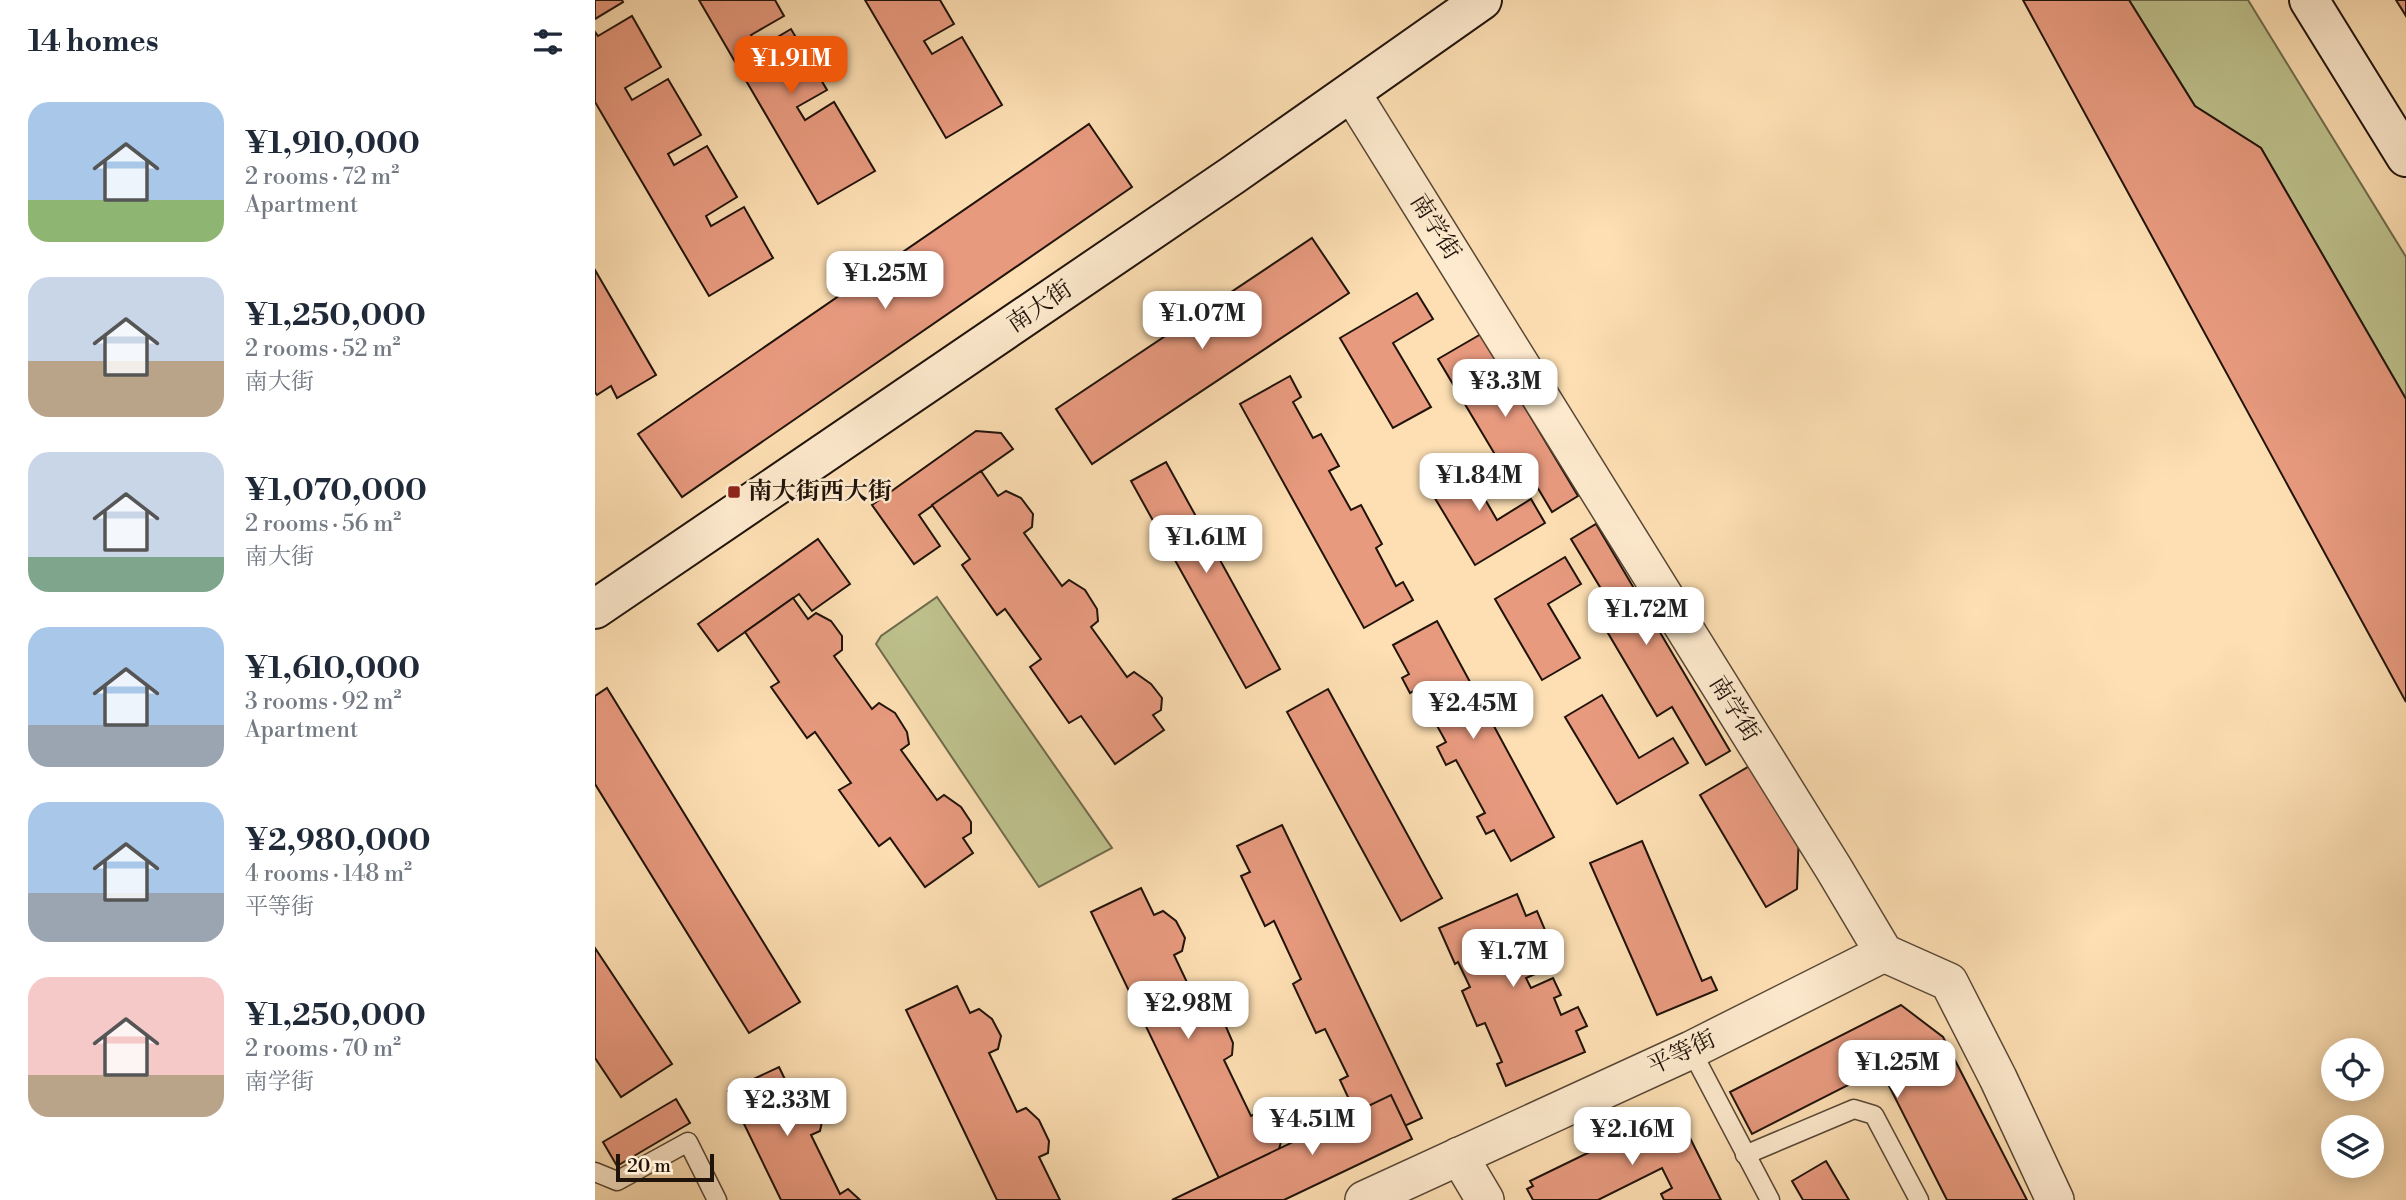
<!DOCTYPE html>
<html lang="en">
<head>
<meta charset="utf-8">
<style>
  :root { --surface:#fff; --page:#f6f6f7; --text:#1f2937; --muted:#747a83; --accent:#ea580c }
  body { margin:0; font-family:"Libre Bodoni","Noto Serif SC",serif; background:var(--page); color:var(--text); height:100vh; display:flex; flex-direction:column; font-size:26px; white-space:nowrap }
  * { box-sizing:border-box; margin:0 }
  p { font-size:23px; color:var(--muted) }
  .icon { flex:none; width:38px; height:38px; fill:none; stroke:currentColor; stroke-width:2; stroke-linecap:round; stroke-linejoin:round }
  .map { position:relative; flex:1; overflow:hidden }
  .details { display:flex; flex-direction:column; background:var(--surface); width:595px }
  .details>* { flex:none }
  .fabs { position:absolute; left:1726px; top:1038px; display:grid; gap:14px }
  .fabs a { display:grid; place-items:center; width:63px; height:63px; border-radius:50%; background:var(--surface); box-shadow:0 4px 18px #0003; font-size:35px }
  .scale { position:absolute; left:21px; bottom:18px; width:98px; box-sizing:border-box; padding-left:7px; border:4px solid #20130a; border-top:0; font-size:19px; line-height:24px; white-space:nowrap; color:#20130a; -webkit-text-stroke:5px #feeace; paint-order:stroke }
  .price { position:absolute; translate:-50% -60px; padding:0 16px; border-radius:14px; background:#fff; color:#222; font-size:23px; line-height:46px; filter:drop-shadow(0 2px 4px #0008) }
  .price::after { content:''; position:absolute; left:50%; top:42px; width:21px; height:16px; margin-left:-10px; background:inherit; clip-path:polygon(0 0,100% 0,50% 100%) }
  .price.on { background:var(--accent); color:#fff }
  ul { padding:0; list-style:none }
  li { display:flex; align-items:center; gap:21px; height:175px; padding:0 28px }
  li span { display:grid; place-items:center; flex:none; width:196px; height:140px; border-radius:21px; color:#555 }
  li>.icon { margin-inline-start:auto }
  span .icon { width:84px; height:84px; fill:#fffc; stroke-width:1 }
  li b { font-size:30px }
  h2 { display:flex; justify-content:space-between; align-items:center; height:84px; padding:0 28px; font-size:30px }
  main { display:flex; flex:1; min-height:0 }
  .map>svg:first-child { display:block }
  .green { fill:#bec28d; stroke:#6f6a4c; stroke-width:2 }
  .building { fill:#e89a7f; stroke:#20130a; stroke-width:2 }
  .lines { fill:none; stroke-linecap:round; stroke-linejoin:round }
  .lane-casing { stroke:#574634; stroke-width:21 }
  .street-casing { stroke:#574634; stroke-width:40 }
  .secondary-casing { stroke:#20130a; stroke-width:42 }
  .lane { stroke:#feeace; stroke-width:18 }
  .street { stroke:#feeace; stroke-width:37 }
  .secondary { stroke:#feeace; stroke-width:38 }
  .poi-dot { fill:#8f2418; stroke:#feeace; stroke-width:2.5 }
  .labels { text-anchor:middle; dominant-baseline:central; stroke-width:5; stroke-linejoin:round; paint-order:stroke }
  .street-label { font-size:24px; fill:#20130a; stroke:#feeace }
  .poi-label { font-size:24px; font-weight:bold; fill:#20130a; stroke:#feeace; text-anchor:start }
</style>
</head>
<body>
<main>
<section class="details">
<h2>14 homes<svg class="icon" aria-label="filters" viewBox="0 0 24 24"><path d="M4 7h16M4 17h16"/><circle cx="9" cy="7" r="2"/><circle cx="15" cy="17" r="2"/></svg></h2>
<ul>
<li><span style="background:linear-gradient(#a9c7e8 70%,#8fb573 0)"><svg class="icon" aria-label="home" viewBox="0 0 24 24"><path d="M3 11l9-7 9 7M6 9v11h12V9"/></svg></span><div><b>¥1,910,000</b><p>2 rooms · 72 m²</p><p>Apartment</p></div></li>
<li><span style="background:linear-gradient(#c9d6e8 60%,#b9a48a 0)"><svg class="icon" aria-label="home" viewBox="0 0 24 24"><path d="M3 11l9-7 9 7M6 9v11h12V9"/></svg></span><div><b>¥1,250,000</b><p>2 rooms · 52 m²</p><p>南大街</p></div></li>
<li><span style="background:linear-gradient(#c9d6e8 75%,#7fa58c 0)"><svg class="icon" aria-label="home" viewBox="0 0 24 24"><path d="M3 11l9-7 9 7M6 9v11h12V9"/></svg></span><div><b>¥1,070,000</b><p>2 rooms · 56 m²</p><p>南大街</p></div></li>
<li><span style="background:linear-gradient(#a9c7e8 70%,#9aa5b1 0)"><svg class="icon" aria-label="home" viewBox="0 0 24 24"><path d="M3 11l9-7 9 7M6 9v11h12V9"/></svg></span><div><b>¥1,610,000</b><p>3 rooms · 92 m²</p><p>Apartment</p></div></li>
<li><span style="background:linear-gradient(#a9c7e8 65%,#9aa5b1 0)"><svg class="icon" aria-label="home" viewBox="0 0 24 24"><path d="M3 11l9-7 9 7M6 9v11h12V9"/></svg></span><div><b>¥2,980,000</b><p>4 rooms · 148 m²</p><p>平等街</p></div></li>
<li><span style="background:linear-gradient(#f6c9c9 70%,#b9a48a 0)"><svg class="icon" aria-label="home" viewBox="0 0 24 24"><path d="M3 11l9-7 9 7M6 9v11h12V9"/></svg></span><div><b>¥1,250,000</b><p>2 rooms · 70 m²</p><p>南学街</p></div></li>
</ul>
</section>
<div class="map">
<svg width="1811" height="1200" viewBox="0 0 1811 1200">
  <rect width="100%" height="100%" fill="#fddfb3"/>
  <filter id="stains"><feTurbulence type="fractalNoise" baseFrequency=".00286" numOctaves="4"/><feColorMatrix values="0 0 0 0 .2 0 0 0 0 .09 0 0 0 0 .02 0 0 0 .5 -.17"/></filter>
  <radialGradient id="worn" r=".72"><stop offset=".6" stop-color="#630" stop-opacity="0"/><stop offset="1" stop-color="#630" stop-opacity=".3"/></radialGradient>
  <g class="green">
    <polygon points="1534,0 1653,0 1811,257 1811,399 1666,148 1600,106"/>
    <polygon points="342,597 517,848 444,887 281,644 286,636"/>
  </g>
  <g class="building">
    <polygon points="0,0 27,0 28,2 0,19"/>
    <polygon points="104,0 180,0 189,16 156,35 164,48 196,29 232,90 202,107 210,120 239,102 280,171 223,204"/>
    <polygon points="270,0 345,0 359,24 329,41 337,54 367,37 407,105 351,138"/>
    <polygon points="1428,0 1534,0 1600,106 1666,148 1811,399 1811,702"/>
    <polygon points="1801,0 1811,0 1811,16"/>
    <polygon points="37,16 66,67 30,88 37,100 73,79 106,135 73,154 79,165 112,146 142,197 111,216 116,226 149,207 178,258 114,296 0,102 0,32 3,36"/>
    <polygon points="494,124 537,187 87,497 43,434"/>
    <polygon points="717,238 754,293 497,464 461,409"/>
    <polygon points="0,270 61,375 22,398 16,386 2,395 0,392"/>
    <polygon points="822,293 838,319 798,343 836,407 798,428 745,338"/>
    <polygon points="886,334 983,496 957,512 928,463 911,473 843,359"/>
    <polygon points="695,376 706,397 698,402 718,438 726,434 744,466 734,471 756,510 766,505 787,544 781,548 801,586 808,582 818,600 769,628 645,404"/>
    <polygon points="381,431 406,433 418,449 324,515 345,546 319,564 277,505"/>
    <polygon points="866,458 902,520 936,499 950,523 880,565 829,480"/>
    <polygon points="571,462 685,669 651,688 536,481"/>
    <polygon points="386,471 403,496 411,491 426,498 438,514 437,527 429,533 467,586 474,580 490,590 502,609 503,621 496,627 532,677 539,672 556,684 567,698 566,710 558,715 569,730 520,764 486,716 474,723 435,667 446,659 410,609 402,615 367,565 375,559 337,505"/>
    <polygon points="1001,524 1135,751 1111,765 1077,707 1062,716 997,606 1011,597 976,539"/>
    <polygon points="223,539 255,584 217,611 204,594 123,651 103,624"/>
    <polygon points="970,557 986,584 953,604 985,658 947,680 900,599"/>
    <polygon points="198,598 213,619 221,613 236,621 247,636 247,650 239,656 277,709 284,703 300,713 312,732 314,744 306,750 342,800 349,795 366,807 376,822 376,833 368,838 378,853 330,887 295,838 284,846 244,790 256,783 220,732 212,738 176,687 184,682 150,632"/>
    <polygon points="842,621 959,837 916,861 899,830 891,834 882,817 890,813 861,760 851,765 842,747 851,742 822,689 815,693 807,678 814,674 798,645"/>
    <polygon points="12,688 205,1002 154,1033 0,784 0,696"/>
    <polygon points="733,689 847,898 806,921 692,712"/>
    <polygon points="1007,695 1044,758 1078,738 1093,763 1022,804 970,717"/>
    <polygon points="1163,761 1204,830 1202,889 1171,907 1105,795"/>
    <polygon points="687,825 827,1118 783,1138 775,1121 766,1125 745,1080 753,1076 730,1029 721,1033 698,984 706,979 679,921 670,926 646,876 655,872 642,846"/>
    <polygon points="1047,841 1107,981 1116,977 1122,990 1062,1015 995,863"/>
    <polygon points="546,888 559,915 568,911 581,921 590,938 587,951 579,955 607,1014 615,1010 629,1022 638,1043 637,1055 629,1060 656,1116 664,1112 679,1126 686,1142 683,1153 675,1157 683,1173 633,1197 496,912"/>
    <polygon points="922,894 931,916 942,911 950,930 935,937 942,953 946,950 954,968 931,978 936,988 958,978 966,995 959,998 966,1015 983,1007 992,1026 981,1031 990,1052 911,1086 902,1064 907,1062 890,1023 882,1026 867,991 875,987 863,962 860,964 844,928"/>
    <polygon points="0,948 77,1064 26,1097 0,1058"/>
    <polygon points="362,986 375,1013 384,1009 397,1019 406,1036 403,1049 394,1053 422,1112 431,1108 444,1120 454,1141 453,1153 444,1157 465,1200 402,1200 311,1010"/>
    <polygon points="1306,1005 1348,1037 1432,1200 1352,1200 1291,1080 1315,1067 1310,1056 1157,1134 1135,1092"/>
    <polygon points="184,1067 197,1094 206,1090 219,1101 228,1117 225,1131 216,1135 245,1194 253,1189 265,1200 186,1200 133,1091"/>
    <polygon points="796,1095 817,1139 689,1200 577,1200"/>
    <polygon points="81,1099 95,1123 22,1166 8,1142"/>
    <polygon points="1081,1110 1126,1200 1069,1200 1066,1194 1077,1188 1067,1168 1003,1200 938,1200 932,1189 938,1186 935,1181"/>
    <polygon points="1231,1161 1254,1200 1208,1200 1197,1181"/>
  </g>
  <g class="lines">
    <g class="lane-casing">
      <g id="lane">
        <polyline points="1096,1050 1175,1200"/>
        <polyline points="1150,1155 1259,1109 1279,1115 1324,1200"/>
        <polyline points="0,1172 22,1181 93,1142 122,1200"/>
      </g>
    </g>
    <g class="street-casing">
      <g id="street">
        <polyline points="756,92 1239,869 1289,953 1354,982 1403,1078 1460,1200"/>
        <polyline points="864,1156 890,1200"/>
        <polyline points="769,1200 1096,1050 1289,953"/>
      </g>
    </g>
    <g class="secondary-casing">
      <g id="secondary">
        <polyline points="1714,0 1811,157"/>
        <polyline points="0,609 638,175 887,0"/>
      </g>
    </g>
    <use href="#lane" class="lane"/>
    <use href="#street" class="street"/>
    <use href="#secondary" class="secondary"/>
  </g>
  <rect class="poi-dot" x="132" y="485" width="14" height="14" rx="3.5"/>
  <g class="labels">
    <g class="street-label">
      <text transform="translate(840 227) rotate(58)">南学街</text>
      <text transform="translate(445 307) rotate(-34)">南大街</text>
      <text transform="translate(1139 709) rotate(58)">南学街</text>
      <text transform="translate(1087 1053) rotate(-25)">平等街</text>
    </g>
    <g class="poi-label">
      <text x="153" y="492">南大街西大街</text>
    </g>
  </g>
  <rect width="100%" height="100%" filter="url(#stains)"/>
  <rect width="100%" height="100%" fill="url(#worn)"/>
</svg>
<div class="fabs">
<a><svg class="icon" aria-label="locate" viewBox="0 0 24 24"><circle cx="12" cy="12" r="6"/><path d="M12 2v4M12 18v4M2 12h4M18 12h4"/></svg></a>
<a><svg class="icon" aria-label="layers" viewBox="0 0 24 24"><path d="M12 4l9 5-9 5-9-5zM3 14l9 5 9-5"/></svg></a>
</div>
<div class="scale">20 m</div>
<b class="price on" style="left:196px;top:96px">¥1.91M</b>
<b class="price" style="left:290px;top:311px">¥1.25M</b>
<b class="price" style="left:607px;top:351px">¥1.07M</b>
<b class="price" style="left:910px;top:419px">¥3.3M</b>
<b class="price" style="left:884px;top:513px">¥1.84M</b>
<b class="price" style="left:611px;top:575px">¥1.61M</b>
<b class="price" style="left:1051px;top:647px">¥1.72M</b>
<b class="price" style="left:878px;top:741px">¥2.45M</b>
<b class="price" style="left:918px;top:989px">¥1.7M</b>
<b class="price" style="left:593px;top:1041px">¥2.98M</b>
<b class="price" style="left:1302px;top:1100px">¥1.25M</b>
<b class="price" style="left:192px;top:1138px">¥2.33M</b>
<b class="price" style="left:717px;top:1157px">¥4.51M</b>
<b class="price" style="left:1037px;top:1167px">¥2.16M</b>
</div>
</main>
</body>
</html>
